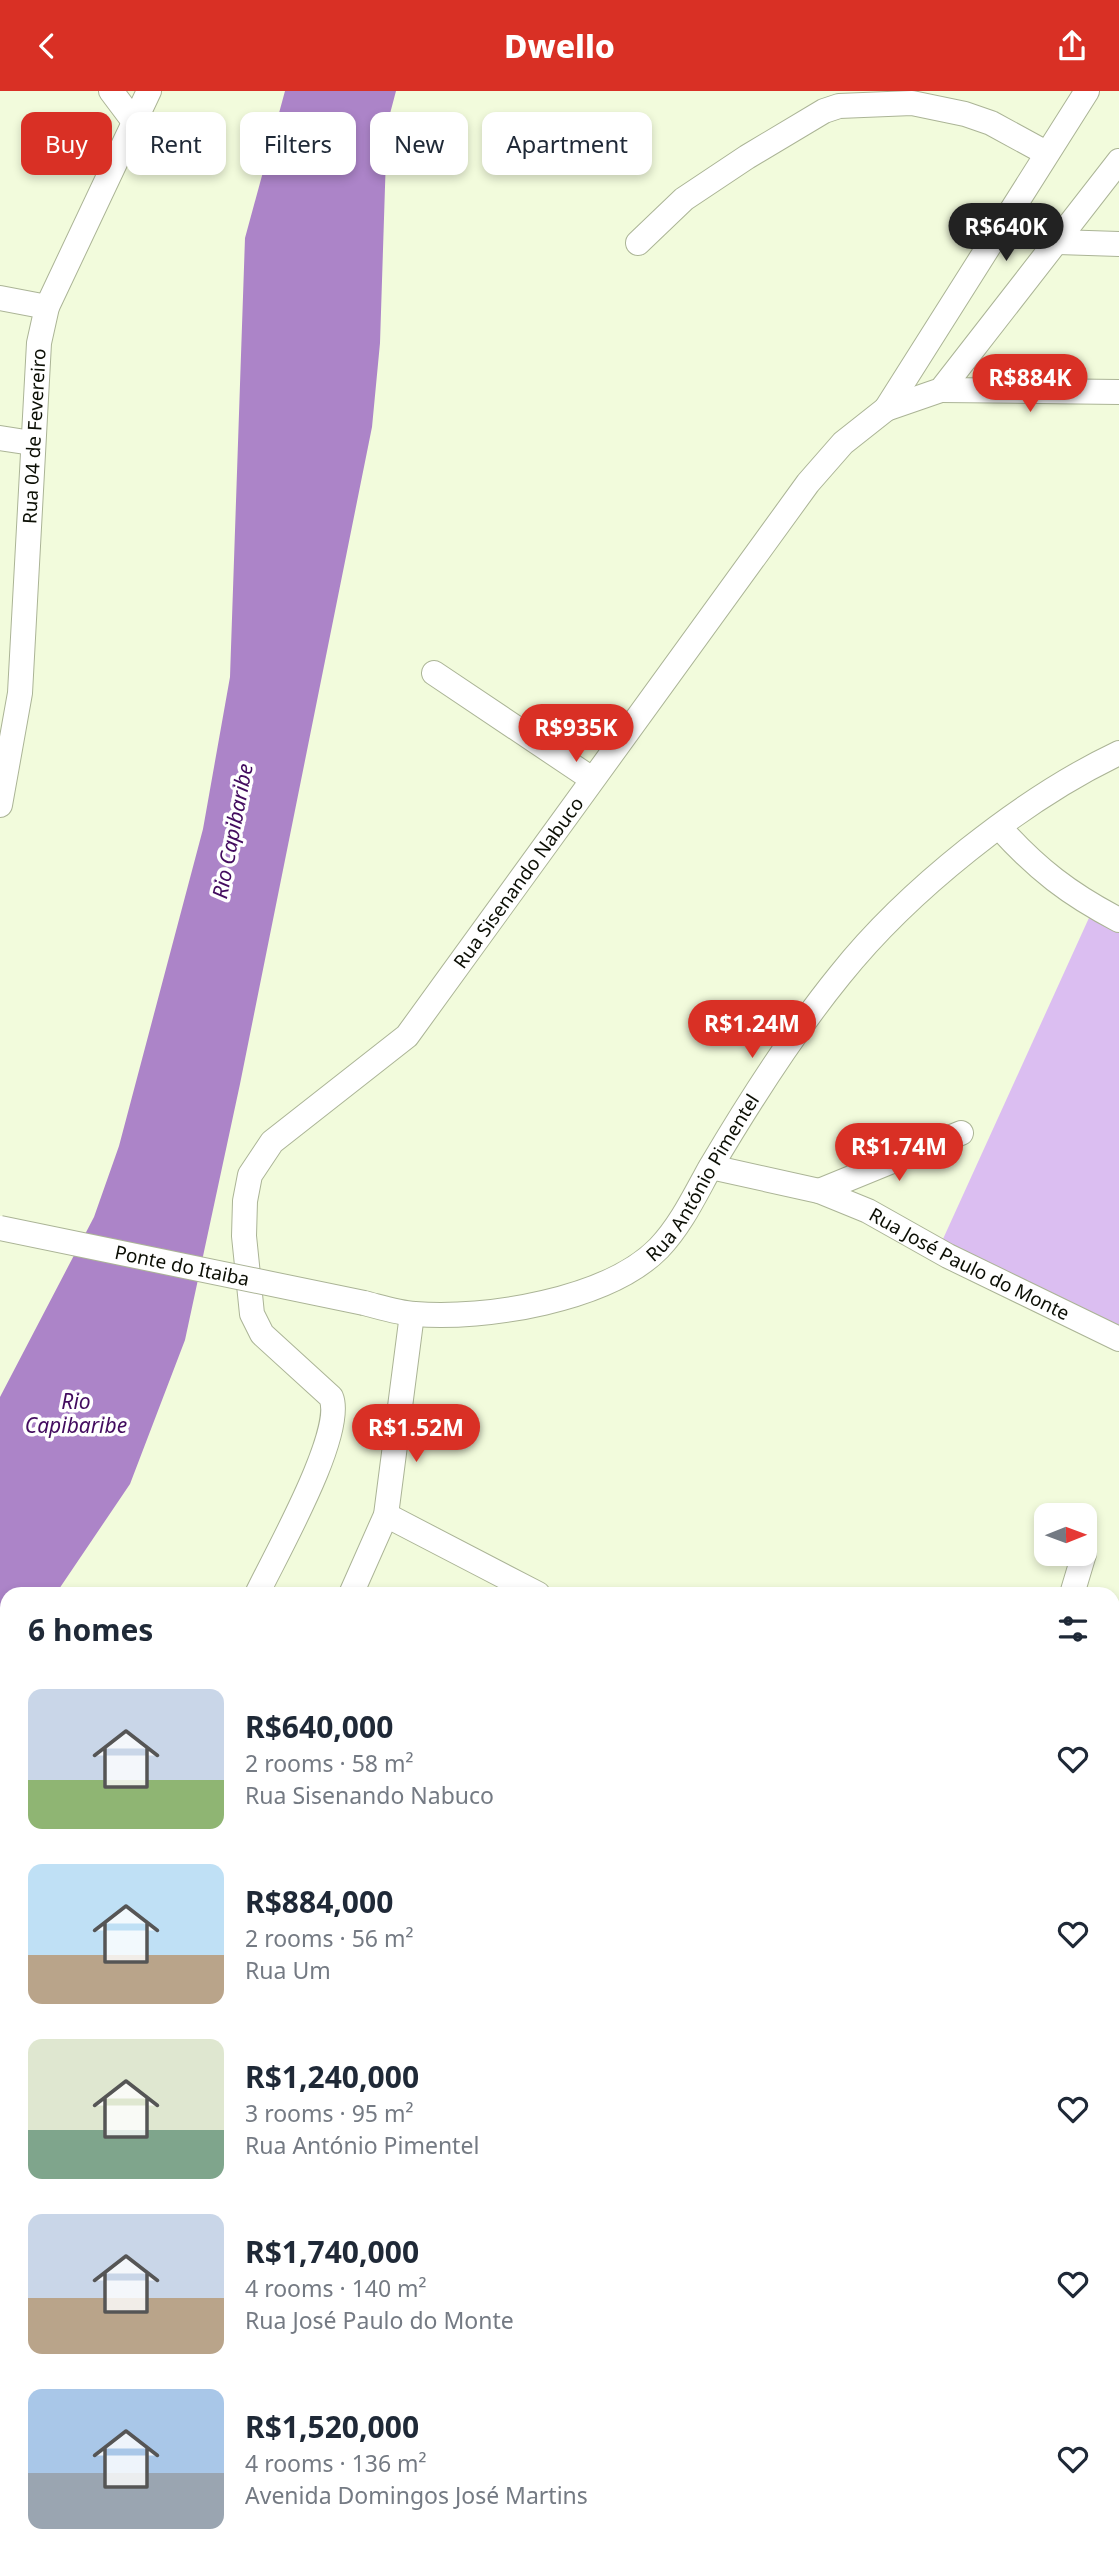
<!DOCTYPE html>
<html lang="en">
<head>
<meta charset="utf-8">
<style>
  :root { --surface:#fff; --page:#f6f6f7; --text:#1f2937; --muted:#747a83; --accent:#d93025 }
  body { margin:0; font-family:"Noto Sans",sans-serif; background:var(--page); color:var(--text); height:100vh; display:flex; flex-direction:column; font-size:26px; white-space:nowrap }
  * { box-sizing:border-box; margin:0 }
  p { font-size:23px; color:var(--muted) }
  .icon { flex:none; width:38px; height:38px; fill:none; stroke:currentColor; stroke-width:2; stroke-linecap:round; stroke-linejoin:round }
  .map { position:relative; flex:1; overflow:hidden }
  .drawer { position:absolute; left:0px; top:1496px; width:1120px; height:975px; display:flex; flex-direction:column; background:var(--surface); border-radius:21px 21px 0 0; box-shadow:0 4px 10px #0003 }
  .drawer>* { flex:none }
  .guide { position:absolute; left:21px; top:21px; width:700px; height:63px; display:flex; gap:14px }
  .needle { width:46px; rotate:89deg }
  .tools { position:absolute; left:1034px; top:1412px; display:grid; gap:14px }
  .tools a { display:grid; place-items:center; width:63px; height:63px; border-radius:14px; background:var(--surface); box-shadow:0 4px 10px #0003; font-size:35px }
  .price { position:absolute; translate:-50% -60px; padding:0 16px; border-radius:24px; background:var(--accent); color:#fff; font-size:23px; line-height:46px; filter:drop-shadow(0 2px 4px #0008) }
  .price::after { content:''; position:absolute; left:50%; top:42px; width:21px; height:16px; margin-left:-10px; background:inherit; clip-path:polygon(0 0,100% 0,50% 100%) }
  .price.current { background:#222; color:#fff }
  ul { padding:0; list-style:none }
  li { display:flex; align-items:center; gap:21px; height:175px; padding:0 28px }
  li span { display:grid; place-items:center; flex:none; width:196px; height:140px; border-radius:14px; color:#555 }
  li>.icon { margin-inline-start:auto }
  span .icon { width:84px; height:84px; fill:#fffc; stroke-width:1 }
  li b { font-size:30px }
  h2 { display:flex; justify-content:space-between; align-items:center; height:84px; padding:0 28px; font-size:30px }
  .tag { padding:0 24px; border-radius:14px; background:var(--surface); box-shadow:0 4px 10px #0003; font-size:24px; line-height:63px }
  .tag.current { background:var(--accent); color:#fff }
  header { display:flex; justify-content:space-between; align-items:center; height:91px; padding:0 28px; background:var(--accent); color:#fff; font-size:32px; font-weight:800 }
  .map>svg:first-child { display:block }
  .green { fill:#dbbef1 }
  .water { fill:#ac84c8 }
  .building { fill:#b1ba9c }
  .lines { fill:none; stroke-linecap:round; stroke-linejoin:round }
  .minor-casing { stroke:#abb496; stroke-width:26 }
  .highway-casing { stroke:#abb496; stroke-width:38 }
  .minor { stroke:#fff; stroke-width:24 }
  .highway { stroke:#fff; stroke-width:37 }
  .minor-bridge-casing { stroke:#abb496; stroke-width:26; stroke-linecap:butt }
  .minor-bridge { stroke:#fff; stroke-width:24 }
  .labels { text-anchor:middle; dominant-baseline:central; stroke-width:7; stroke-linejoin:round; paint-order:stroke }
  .street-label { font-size:19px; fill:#0c0f05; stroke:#fff }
  .water-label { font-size:21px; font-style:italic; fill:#430c5f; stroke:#fff }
</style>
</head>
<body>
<header><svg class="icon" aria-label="back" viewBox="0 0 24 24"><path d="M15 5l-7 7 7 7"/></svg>Dwello<svg class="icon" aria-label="share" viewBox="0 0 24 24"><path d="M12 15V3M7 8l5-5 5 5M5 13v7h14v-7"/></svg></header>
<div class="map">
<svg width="1119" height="2470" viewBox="0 0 1119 2470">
  <rect width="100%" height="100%" fill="#f2fbdc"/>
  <g class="green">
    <polygon points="1093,818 1119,831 1119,1247 938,1159"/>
    <polygon points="7,1912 7,1987 0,1983 0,1926"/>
  </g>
  <polygon class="water" points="285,0 396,0 387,34 380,252 372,336 240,993 185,1249 130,1393 57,1501 7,1503 7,1559 0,1568 0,1306 94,1126 119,1055 203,738 230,586 245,147"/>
  <polygon class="building" points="0,1983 7,1987 7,2015 0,2030"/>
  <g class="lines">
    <g class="minor-casing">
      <g id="minor">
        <polyline points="111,0 135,32"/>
        <polyline points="1058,151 1119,153"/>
        <polyline points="638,152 684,108 747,66 824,20 839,15 912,12 965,23 991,32 1046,62"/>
        <polyline points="0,207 47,216"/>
        <polyline points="941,299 1119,301"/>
        <polyline points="886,318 1087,0"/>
        <polyline points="0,347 32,352"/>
        <polyline points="434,582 592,688"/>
        <path id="s1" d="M0,714l20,-112 19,-350 8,-36 102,-216"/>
        <path d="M1000,737c37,41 69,66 119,92"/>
        <path id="s2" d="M711,1076l108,24 49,20 80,45 171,83"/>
        <polyline points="819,1100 961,1042"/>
        <path id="s3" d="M364,1212c16,4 34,10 51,11 70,6 193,-14 244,-66 22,-23 36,-53 51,-80 39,-66 82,-134 130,-193 67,-84 182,-176 279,-222"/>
        <polyline points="386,1424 538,1503"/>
        <path id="s4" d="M257,1503c18,-38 89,-162 74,-197l-69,-63 -10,-20 -8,-78 1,-35 5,-26 22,-33 135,-106 401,-553 35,-40 43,-34 55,-19 178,-229"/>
        <polyline points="351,1503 386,1424 412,1223"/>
        <polyline points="1072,1503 1084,1463"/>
        <polyline points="1113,1740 1119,1742"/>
        <polyline points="0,1895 7,1882"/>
        <polyline points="1113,1913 1119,1908"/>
        <polyline points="0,2065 7,2048"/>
        <polyline points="894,2464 923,2470"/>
      </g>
    </g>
    <g class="highway-casing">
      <g id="highway">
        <polyline points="1113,2062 1119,2056"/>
        <polyline points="1113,2124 1119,2118"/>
        <polyline points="695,2470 700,2464"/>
        <polyline points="756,2470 762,2464"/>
      </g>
    </g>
    <use href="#minor" class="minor"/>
    <use href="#highway" class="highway"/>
    <g class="minor-bridge-casing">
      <g id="minor-bridge">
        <path id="s5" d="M0,1137l364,75"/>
      </g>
    </g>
    <use href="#minor-bridge" class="minor-bridge"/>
  </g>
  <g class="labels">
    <g class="street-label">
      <text stroke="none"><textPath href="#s1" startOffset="371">Rua 04 de Fevereiro</textPath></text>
      <text stroke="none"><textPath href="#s4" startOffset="870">Rua Sisenando Nabuco</textPath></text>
      <text stroke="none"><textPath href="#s3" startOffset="394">Rua António Pimentel</textPath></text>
      <text stroke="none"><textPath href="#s2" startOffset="278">Rua José Paulo do Monte</textPath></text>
      <text stroke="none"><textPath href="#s5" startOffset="186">Ponte do Itaiba</textPath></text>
    </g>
    <g class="water-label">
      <text transform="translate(232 740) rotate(-79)">Rio Capibaribe</text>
      <text x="76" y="1310">Rio<tspan x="76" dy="24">Capibaribe</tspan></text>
    </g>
  </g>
</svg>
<div class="tools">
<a><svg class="needle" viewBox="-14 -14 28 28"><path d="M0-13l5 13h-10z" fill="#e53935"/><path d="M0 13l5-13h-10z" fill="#747a83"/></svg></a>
</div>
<b class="price current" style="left:1006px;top:172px">R$640K</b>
<b class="price" style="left:1030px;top:323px">R$884K</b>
<b class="price" style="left:576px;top:673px">R$935K</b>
<b class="price" style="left:752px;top:969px">R$1.24M</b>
<b class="price" style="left:899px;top:1092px">R$1.74M</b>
<b class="price" style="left:416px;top:1373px">R$1.52M</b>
<div class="guide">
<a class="tag current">Buy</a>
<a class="tag">Rent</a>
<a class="tag">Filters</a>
<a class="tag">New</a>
<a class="tag">Apartment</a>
</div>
<section class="drawer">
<h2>6 homes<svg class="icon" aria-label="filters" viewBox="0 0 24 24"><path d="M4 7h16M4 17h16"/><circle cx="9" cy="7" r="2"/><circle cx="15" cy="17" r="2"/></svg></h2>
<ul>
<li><span style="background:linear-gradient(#c9d6e8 65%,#8fb573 0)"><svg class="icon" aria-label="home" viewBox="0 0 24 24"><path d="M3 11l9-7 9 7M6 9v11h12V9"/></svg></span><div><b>R$640,000</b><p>2 rooms · 58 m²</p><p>Rua Sisenando Nabuco</p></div><svg class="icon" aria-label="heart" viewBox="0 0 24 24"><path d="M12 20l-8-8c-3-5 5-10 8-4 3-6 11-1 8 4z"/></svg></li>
<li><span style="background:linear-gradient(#bfe0f5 65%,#b9a48a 0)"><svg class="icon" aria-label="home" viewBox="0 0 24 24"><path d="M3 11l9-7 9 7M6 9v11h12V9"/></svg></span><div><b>R$884,000</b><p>2 rooms · 56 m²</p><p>Rua Um</p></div><svg class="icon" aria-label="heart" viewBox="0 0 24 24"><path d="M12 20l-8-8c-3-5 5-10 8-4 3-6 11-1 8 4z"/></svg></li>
<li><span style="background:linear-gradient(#dfe7d0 65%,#7fa58c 0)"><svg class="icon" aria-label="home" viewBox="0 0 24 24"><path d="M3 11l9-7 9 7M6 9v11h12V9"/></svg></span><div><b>R$1,240,000</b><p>3 rooms · 95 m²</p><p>Rua António Pimentel</p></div><svg class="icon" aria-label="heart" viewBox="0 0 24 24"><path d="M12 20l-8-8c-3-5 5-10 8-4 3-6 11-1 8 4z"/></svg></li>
<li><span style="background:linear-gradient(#c9d6e8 60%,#b9a48a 0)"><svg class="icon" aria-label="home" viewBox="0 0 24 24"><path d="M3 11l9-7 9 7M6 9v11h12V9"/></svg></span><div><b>R$1,740,000</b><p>4 rooms · 140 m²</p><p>Rua José Paulo do Monte</p></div><svg class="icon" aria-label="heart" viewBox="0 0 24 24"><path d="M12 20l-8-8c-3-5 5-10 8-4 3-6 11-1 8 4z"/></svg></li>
<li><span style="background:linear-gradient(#a9c7e8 60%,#9aa5b1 0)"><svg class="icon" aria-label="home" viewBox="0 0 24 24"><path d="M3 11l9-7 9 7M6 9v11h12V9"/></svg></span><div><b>R$1,520,000</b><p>4 rooms · 136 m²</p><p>Avenida Domingos José Martins</p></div><svg class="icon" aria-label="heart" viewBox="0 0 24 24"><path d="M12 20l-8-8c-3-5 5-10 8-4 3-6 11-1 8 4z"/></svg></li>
</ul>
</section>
</div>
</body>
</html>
